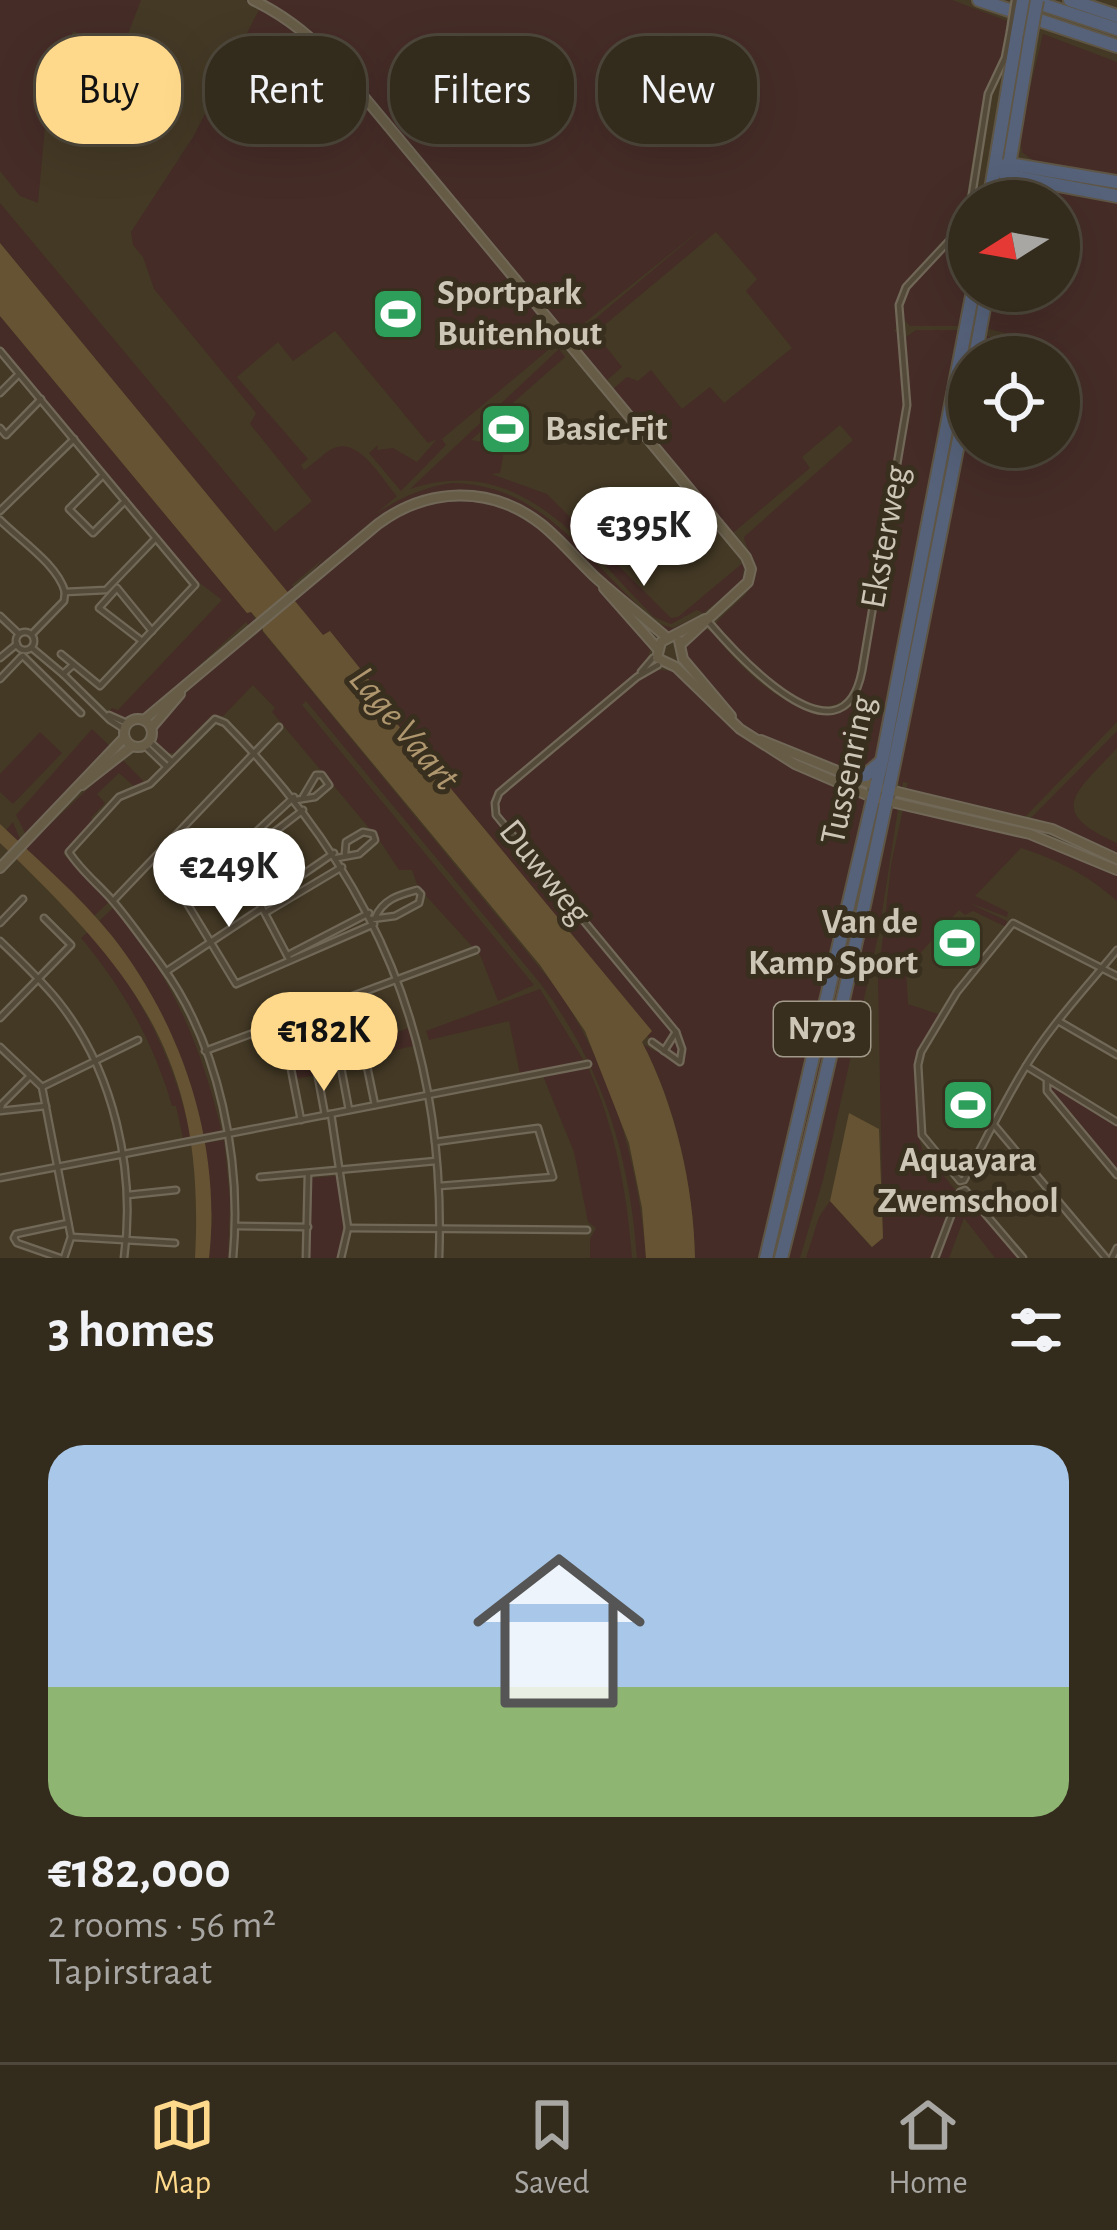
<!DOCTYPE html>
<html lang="en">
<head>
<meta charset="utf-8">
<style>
  :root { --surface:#332b1c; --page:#3e3729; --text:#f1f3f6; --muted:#a9a7a3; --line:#4e473b; --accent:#ffd98b }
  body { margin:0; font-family:"Alegreya Sans",sans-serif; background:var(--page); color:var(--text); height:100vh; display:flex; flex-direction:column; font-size:45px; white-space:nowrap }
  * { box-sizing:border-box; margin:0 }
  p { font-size:39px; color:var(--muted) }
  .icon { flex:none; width:66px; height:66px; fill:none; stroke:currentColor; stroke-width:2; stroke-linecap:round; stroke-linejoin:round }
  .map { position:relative; height:1258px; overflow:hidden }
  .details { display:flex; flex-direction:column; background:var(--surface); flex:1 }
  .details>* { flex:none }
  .banner { position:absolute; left:36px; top:36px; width:1047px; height:108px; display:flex; gap:24px }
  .needle { width:78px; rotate:259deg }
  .controls { position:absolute; left:948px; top:180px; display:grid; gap:24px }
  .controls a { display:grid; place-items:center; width:132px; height:132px; border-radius:50%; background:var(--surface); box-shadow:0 12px 48px #0002,0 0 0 3px var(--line); font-size:60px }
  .price { position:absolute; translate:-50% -102px; padding:0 27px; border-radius:42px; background:#fff; color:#222; font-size:39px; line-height:78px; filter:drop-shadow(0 3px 6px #0008) }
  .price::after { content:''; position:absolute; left:50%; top:72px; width:36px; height:27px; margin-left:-18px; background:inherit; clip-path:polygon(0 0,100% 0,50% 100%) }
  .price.selected { background:var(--accent); color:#111 }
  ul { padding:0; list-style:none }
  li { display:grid; align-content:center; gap:24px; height:636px; padding:0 48px }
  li+li { border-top:3px solid var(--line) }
  li span { display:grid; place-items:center; height:372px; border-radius:36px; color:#555 }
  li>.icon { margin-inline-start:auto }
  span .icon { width:216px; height:216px; fill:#fffc; stroke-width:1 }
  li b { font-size:51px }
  h2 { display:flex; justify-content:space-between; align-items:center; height:144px; padding:0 48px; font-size:51px }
  .pill { padding:0 42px; border-radius:48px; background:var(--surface); box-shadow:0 12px 48px #0002,0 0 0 3px var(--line); font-size:42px; line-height:108px }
  .pill.selected { background:var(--accent); color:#111 }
  .menu { display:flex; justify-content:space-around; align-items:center; height:168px; border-top:3px solid var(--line); background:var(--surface); font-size:33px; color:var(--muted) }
  .menu a { display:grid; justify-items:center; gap:6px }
  .menu .selected { color:var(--accent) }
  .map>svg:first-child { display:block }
  .green { fill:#452c27; fill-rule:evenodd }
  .water { fill:#665333 }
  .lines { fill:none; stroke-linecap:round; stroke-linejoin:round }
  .stream { stroke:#665333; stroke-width:3 }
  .street-casing { stroke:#716858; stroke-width:9 }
  .secondary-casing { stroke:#716858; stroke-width:12 }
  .highway-casing { stroke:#5e5544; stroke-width:16 }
  .street { stroke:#544a3a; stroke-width:4.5 }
  .secondary { stroke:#675d47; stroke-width:8 }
  .highway { stroke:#56627a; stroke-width:12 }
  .street-bridge-casing { stroke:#716858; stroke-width:9; stroke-linecap:butt }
  .highway-bridge-casing { stroke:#5e5544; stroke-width:16; stroke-linecap:butt }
  .street-bridge { stroke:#544a3a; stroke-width:4.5 }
  .highway-bridge { stroke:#56627a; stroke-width:12 }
  .labels { text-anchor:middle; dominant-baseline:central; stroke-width:10; stroke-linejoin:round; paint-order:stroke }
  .shield { fill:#392f1e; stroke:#a19989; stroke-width:3 }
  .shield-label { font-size:33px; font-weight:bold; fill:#cdc6b7 }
  .poi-label { font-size:36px; font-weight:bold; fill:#cdc6b7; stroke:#392f1e; text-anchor:start }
  .street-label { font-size:36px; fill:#cdc6b7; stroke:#392f1e }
  .water-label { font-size:39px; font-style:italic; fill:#ae966e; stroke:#392f1e }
</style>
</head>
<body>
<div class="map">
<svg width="1117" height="1258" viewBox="0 0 1117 1258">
  <rect width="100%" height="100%" fill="#443925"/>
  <g class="green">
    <polygon points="0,0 141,0 120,55 73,31 47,106 38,203 20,196 0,171"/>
    <path d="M245,0h707l58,22 -8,36 -22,55 -17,107 -65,75 1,30 -5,6 5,2 4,75 -48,278c-31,58 -107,-25 -134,-52l-4,4c27,34 69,74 114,77l18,-6 15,-27 44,-269 -2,-76 10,-7h42l-84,436 -23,7 -84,-32 -29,-20 -51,-58 -12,11 80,71 38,22 70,30 4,5 -104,456h-68c-1,-70 -19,-152 -52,-214l13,8 -2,-11 -7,-5 4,-5 -273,-329 5,-4 -54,-67 -6,5 -323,-393v-40l275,329 37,-31 -62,-77 6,-11 -102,-124 -11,-32 -10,-12 -2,-13 62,-95 67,-129zM432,172l136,164 142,-114 -139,117 35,42 16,-14 -27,-34 121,-101 41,47 -11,12 46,57 -68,55 -14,-16 -28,22 -31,-39 -13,11 -11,-4 -14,12 120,144 77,-65 -8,-11 38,-32 13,15 -109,97c0,10 12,20 12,34 0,26 -38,40 -44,61l-7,-3 -17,11 -3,17 -15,14 -16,-2 -7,-6 3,-13 -5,-10c-64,-71 -143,-191 -253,-122 -34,22 -59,54 -92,77l-8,-10 105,-89c-14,-15 -36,-56 -60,-49 -11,3 -23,17 -33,23l-3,-5 7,-6 -71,-82 41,-35 15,19 42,-30 93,112 9,-4 -20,23 -24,-14 -16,2 1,-5 -9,8 32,38 45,-46 -4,-6 118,-99 -135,-162z"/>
    <polygon points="1043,34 1117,62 1117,177 1036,163 1022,152 1019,134"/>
    <polygon points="1033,186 1117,202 1117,722 1023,819 906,789 908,783 903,782 902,788 895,779 969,410 969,447 1059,447 1059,357 979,357 984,335 1003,341 1005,333 985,328 992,291 1059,291 1059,201 1013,201 1021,190"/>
    <polygon points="969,219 968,295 959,326 910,326 902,317 904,296 911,285"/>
    <path d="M0,316l247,297 4,-1 12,20 295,358c54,83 80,169 88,268h-9c-7,-102 -35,-193 -97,-275l-234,-282 -4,4 232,280 -36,16 -18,-46 -62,-68 -6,-17h-13l-19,-29 -108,-129 3,-4 -22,-23 -30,31 -11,-1 -38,38h-8l-12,-10v-15c32,-35 63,-69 102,-93l-10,-13 -99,92 -23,5 -15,-7 3,-4 6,2 104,-110 -30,-23 -192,-232z"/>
    <path d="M559,349l6,8 -94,83 34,6 -5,27 -9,1 56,20 124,124 7,-1 66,-55 -1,20 -40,31 -6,-3 -26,14 -17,-7c-70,-70 -132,-166 -244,-128z"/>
    <path d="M452,483c96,1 140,87 207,141l14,4 26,-12 -21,16 -17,-2 -123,-114 -36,-19 -29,-4h-31l-49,17 -88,70c35,-44 90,-90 147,-97z"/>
    <polygon points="92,729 112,748 26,835 16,815"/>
    <path d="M1117,731v17c-40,44 -73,63 0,95v13l-88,-36z"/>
    <polygon points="40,732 62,753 13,804 0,792 0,774"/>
    <polygon points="121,758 145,783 137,789 119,773 97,794 105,803 91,818 94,821 63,854 110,901 94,916 6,830 13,822 20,839 28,845"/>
    <polygon points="879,802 853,941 777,1258 770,1258"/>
    <polygon points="890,807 898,809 879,932 823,1180 800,1258 784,1258"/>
    <path d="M903,809l122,25 92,40v27c-29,-26 -59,-41 -96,-53l-46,48 33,16 -1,5 -40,-15 40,19 -1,6 -33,-16 -8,4 -6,-5 -53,59 2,35 33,11 -23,37 -1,80 5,17 34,42 -25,67h-125l13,-41 11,-16 41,46 12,-9 -5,-258 13,-115z"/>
    <path d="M113,908c59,66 89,140 109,225l-18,4c-20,-81 -50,-153 -105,-216z"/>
    <path d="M89,931c52,63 85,127 102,206l-8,1 -7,-32h-4c-18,-63 -49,-118 -91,-168z"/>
    <polygon points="540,989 584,1061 520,1074 509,1021 429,1040 426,1031"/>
    <polygon points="409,1028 413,1046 364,1057 364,1061 316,1070 316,1075 295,1079 291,1063 360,1042 361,1045"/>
    <path d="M588,1067c27,61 39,124 44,191h-42v-19l6,-11 -8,-6 -14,-70 -31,-76z"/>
    <polygon points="1050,1084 1117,1125 1117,1171 1049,1087"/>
    <polygon points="224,1140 230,1200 228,1258 209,1258 212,1218 205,1143"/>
    <polygon points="336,1176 345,1229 339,1258 310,1258 311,1178"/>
    <polygon points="964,1194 1018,1258 995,1258 964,1218 949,1258 938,1258"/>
  </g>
  <g class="water">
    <path d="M0,243l323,392 7,-4 53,66 -4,5 273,329 -10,11c33,63 52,145 53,216h-49l-4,-50 -13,-65 -44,-112 -45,-66 -277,-334v-5l-12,-14 -4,1 -247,-297z"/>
    <path d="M0,824c38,36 79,71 112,112 70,89 110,208 97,322h-14c11,-200 -58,-283 -195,-415z"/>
    <polygon points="849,1113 879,1129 883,1238 872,1247 830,1201"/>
  </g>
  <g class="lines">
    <polyline class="stream" points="1012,467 1016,447"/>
    <g class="street-casing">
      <g id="street">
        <polyline points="971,201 988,94 1005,58 1010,32"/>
        <polyline points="0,351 195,585 100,686 61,654"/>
        <polyline points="0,393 19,374"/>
        <polyline points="0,428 6,435 41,399"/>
        <polyline points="103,475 69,509 93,533 125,501"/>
        <polyline points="0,511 74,439"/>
        <path d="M0,520c20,20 58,45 65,72"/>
        <polyline points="65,592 106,590 155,539"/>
        <polyline points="0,616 19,634"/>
        <path d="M707,620c29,34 135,152 155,51l45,-266 -8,-100 7,-18 56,-60 7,-15"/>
        <circle cx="25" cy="641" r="9"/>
        <polyline points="33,633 64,601 65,592"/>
        <polyline points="142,641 99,608 117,588 152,631"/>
        <polyline points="32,648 63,674 73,665"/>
        <polyline points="23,656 81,713"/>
        <polyline points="0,658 17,644"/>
        <polyline points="641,672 653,658"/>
        <polyline points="63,674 110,720 124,729"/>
        <polyline points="0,679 21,657"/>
        <polyline points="109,715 127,723"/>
        <polyline points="149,741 171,761"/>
        <polyline points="144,745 166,766"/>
        <polyline points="296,800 315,797 329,785 322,775 316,775 303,797"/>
        <polyline points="337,858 359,854 375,840 373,834 363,832 346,842 345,854"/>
        <polyline points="230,861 185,900 236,984 374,924"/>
        <polyline points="233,864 303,810"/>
        <polyline points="113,901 279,727"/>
        <polyline points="260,904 334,853"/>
        <polyline points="265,913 342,867"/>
        <path d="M372,919l23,-3 24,-13 2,-9 -4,-4c-18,5 -34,9 -42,28"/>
        <polyline points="0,923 23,899"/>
        <path d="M0,941c20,19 41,39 58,60 56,70 78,170 66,257"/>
        <path d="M1117,950c-32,39 -68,77 -94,121 -21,35 -39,72 -59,109l-4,1 -38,-46 -4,-70 3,-13 36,-60 56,-69 104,53"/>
        <polyline points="288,955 369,913"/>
        <polyline points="289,959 260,904 228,858 294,797"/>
        <polyline points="167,971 262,908"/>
        <polyline points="346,1001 364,1052 375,1105"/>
        <polyline points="321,1008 339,1057 349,1110"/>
        <polyline points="298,1017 315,1061 325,1115"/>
        <polyline points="0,1018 71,945 44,918"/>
        <polyline points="1060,1022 1117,1055"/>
        <polyline points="275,1027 291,1069 301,1120"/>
        <polyline points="652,1042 680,1062 682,1049 676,1032 496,815 495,803 499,793 637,677 658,665"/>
        <polyline points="0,1047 42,1087 71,1237 64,1258"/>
        <polyline points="205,1051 476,950"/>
        <polyline points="664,1051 676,1032"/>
        <polyline points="1026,1066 1117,1122"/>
        <polyline points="30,1076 2,1104 0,1111 46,1106"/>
        <polyline points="1047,1079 1047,1091 1117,1175"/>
        <polyline points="42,1087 138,1040"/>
        <polyline points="331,1114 348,1228 341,1258"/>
        <polyline points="994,1125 1106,1258"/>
        <polyline points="435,1142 538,1128 553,1177 439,1186"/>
        <polyline points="260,1177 436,1161"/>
        <polyline points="0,1178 588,1064"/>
        <polyline points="128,1195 176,1190"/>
        <polyline points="236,1226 308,1227"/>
        <polyline points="348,1228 587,1230"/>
        <polyline points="73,1237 175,1243"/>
        <polyline points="60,1258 17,1243 14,1238 16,1234 68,1223"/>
        <path d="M233,1258c9,-97 -13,-212 -71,-292 -16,-22 -32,-45 -50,-66 -14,-16 -32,-30 -43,-48l50,-55 31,-13 65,-65 10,4c150,153 222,318 214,535"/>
        <polyline points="306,1258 308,1174"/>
        <polyline points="935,1258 960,1192 965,1190 1023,1258"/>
        <polyline points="1112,1258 1117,1248"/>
      </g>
    </g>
    <g class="secondary-casing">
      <g id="secondary">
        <path d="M253,0c35,17 61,39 87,68l406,489 5,12 -3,13 -67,62"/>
        <polyline points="604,588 657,648"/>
        <polyline points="705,619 661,642 657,658 676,667 740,729 795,764 874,798 1030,834 1117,870"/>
        <polyline points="679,641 683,659 731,716"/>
        <circle cx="138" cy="733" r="14"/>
        <path d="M144,720l234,-196c50,-37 113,-39 163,0 19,15 35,35 53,52 23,21 48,40 71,60"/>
        <polyline points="151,728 180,694"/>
        <polyline points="761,740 877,787 1052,829 1117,859"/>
        <polyline points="82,785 132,746"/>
        <polyline points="0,868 124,738"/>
      </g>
    </g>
    <g class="highway-casing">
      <g id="highway">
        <polyline points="979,0 1117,46"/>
        <polyline points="1029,0 1117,29"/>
        <polyline points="1070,0 1117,16"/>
        <polyline points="1001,166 1009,164 1117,182"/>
        <polyline points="1005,175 1117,196"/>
        <polyline points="989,201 1017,34"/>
        <polyline points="1003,201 1030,39"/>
        <polyline points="975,357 987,291"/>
        <polyline points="851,776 866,775 881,762"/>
        <polyline points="766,1258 882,761 973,291"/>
        <path d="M781,1258c74,-288 131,-579 188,-870"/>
      </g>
    </g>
    <use href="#street" class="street"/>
    <use href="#secondary" class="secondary"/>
    <use href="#highway" class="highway"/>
    <g class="street-bridge-casing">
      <polyline id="street-bridge" points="1010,32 1015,0"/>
    </g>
    <g class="highway-bridge-casing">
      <g id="highway-bridge">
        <polyline points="1017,34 1023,0"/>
        <polyline points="1030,39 1037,0"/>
      </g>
    </g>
    <use href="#street-bridge" class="street-bridge"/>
    <use href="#highway-bridge" class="highway-bridge"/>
  </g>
  <defs>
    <g id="stadium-square" transform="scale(2.7)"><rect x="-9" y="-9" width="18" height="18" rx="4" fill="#2e9e5b" stroke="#392f1e"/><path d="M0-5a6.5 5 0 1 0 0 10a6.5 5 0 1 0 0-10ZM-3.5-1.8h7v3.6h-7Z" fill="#fff"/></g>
  </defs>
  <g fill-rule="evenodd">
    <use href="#stadium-square" x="398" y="314"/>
    <use href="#stadium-square" x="506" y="429"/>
    <use href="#stadium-square" x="957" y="943"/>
    <use href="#stadium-square" x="968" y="1105"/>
  </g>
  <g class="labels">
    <rect class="shield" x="774" y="1002" width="96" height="54" rx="9"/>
    <g class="shield-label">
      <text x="822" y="1029">N703</text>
    </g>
    <g class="poi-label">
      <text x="437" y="293">Sportpark<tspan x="437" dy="41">Buitenhout</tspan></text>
      <text x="545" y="429">Basic-Fit</text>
      <text x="918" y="922" text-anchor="end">Van de<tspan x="918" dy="41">Kamp Sport</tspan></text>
      <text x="968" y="1160" text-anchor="middle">Aquayara<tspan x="968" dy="41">Zwemschool</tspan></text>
    </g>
    <g class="street-label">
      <text transform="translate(885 537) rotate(-80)">Eksterweg</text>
      <text transform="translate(848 770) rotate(-78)">Tussenring</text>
      <text transform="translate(545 872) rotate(51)">Duwweg</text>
    </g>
    <g class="water-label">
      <text transform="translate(404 729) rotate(50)">Lage Vaart</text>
    </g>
  </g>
</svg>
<div class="controls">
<a><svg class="needle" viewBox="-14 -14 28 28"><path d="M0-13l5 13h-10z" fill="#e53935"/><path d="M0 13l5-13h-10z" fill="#a9a7a3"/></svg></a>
<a><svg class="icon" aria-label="locate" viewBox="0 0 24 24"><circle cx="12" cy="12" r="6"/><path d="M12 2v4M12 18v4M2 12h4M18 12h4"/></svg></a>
</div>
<b class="price" style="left:644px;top:589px">€395K</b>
<b class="price" style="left:229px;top:930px">€249K</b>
<b class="price selected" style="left:324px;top:1094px">€182K</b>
<div class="banner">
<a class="pill selected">Buy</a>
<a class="pill">Rent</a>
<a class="pill">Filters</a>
<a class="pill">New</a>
</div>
</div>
<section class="details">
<h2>3 homes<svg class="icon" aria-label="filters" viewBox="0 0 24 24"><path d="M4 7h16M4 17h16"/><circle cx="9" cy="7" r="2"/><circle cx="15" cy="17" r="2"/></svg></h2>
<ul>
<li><span style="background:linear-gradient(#a9c7e8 65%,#8fb573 0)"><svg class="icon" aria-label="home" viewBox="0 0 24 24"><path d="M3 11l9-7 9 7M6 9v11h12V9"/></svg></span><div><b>€182,000</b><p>2 rooms · 56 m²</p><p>Tapirstraat</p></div></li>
</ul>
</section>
<nav class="menu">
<a class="selected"><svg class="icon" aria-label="map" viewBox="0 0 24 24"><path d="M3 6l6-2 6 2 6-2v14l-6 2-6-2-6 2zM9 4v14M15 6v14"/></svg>Map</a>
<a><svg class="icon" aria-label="saved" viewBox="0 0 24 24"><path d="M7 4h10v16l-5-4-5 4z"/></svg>Saved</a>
<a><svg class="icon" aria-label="home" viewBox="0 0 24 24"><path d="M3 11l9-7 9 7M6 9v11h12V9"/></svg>Home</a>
</nav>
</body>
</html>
